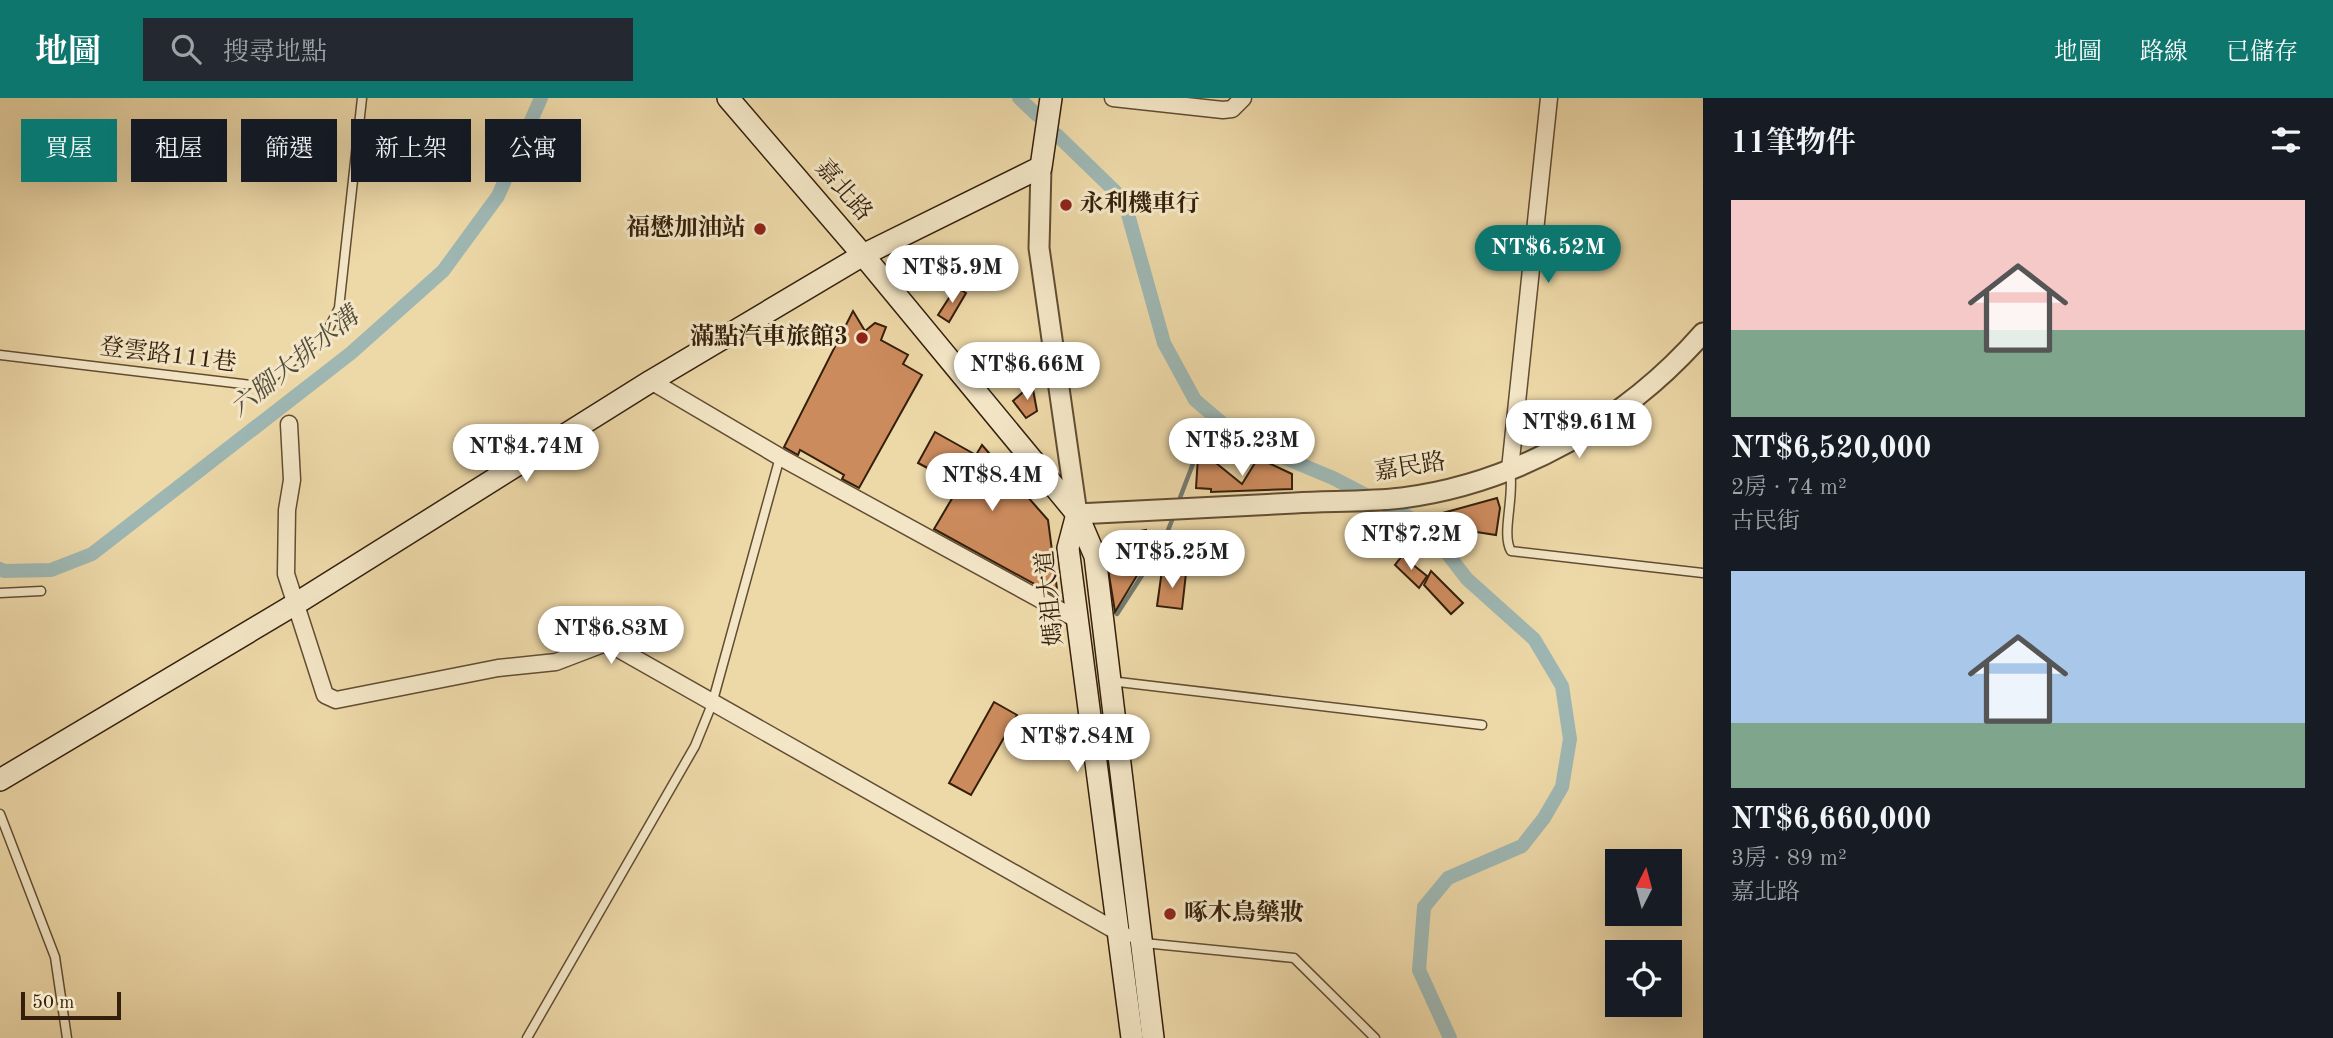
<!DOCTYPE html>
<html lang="zh-TW">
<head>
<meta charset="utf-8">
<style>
  :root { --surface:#171b24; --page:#242831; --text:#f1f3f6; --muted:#9ea1a6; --accent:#0f766e }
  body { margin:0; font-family:"Old Standard TT","Noto Serif TC",serif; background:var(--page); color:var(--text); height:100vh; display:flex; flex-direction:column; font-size:26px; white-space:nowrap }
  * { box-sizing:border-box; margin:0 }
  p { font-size:23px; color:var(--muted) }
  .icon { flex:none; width:38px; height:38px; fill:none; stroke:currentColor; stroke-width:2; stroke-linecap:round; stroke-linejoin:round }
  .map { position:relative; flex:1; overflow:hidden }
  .sheet { display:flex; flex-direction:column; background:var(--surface); width:630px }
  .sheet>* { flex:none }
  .top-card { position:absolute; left:21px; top:21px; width:665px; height:63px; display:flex; gap:14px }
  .needle { width:46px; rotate:6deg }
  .fabs { position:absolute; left:1605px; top:751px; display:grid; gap:14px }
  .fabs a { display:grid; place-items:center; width:77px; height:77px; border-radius:0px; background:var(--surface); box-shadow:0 7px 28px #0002; font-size:35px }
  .scale { position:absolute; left:21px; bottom:18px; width:100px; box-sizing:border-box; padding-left:7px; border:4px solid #341f0c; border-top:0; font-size:19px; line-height:24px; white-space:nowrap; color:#341f0c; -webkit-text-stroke:5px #f3e6c6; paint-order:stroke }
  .price { position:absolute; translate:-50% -60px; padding:0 16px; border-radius:24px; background:#fff; color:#222; font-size:23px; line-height:46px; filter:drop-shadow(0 2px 4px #0008) }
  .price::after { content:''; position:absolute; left:50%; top:42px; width:21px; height:16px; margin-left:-10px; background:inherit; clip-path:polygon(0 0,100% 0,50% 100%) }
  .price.current { background:var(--accent); color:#fff }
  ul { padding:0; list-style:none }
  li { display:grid; align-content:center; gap:14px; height:371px; padding:0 28px }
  li span { display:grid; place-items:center; height:217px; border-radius:0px; color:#555 }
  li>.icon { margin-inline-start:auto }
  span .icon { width:126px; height:126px; fill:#fffc; stroke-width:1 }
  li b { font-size:30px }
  h2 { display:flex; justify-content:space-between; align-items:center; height:84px; padding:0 28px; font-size:30px }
  .pill { padding:0 24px; border-radius:0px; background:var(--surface); box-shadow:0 7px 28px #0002; font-size:24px; line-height:63px }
  .pill.current { background:var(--accent); color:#fff }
  header { display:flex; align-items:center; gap:42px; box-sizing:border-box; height:98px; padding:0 35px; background:var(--accent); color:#fff }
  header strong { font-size:33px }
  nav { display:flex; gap:38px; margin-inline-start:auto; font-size:24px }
  .search { width:490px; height:63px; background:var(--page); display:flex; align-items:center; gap:18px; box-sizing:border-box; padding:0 24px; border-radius:0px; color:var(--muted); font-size:26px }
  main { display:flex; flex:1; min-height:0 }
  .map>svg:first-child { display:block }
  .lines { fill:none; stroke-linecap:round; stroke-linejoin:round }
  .stream { stroke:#747a70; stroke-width:4.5 }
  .canal { stroke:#9eb7b3; stroke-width:14 }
  .building { fill:#cc8b5d; stroke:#341f0c; stroke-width:2 }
  .service-casing { stroke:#624d33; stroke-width:11 }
  .minor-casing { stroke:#624d33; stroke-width:19 }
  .tertiary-casing { stroke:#624d33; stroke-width:23 }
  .secondary-casing { stroke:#341f0c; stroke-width:24 }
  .service { stroke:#f3e6c6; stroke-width:8 }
  .minor { stroke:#f3e6c6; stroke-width:16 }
  .tertiary { stroke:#f3e6c6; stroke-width:19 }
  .secondary { stroke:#f3e6c6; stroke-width:21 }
  .poi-dot { fill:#8f2418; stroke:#f3e6c6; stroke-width:2.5 }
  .labels { text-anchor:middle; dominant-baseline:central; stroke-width:6; stroke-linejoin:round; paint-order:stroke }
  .street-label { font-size:24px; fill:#341f0c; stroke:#f3e6c6 }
  .poi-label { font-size:24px; font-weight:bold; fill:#341f0c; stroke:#f3e6c6; text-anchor:start }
  .water-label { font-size:26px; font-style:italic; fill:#544d3e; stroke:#f3e6c6 }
</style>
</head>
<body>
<header>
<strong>地圖</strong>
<div class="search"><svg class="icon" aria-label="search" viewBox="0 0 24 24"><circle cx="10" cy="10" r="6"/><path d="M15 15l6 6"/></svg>搜尋地點</div>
<nav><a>地圖</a><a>路線</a><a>已儲存</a></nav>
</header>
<main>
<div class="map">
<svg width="1703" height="940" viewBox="0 0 1703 940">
  <rect width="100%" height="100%" fill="#edd8a8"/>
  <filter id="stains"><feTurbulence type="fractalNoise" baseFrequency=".00286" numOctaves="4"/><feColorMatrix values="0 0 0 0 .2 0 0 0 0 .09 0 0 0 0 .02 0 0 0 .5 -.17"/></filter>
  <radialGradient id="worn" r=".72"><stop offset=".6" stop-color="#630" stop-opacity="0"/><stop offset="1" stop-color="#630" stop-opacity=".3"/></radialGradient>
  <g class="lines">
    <g class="stream">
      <polyline points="1178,405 1194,363 1218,322"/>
      <polyline points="1117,516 1163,445 1174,417"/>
    </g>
    <g class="canal">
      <polyline points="1019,0 1037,17"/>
      <polyline points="1057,37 1124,102 1164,245 1195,302 1242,342 1333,380 1426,428 1467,481 1534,541 1562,588 1570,641 1562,689 1544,720 1522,748 1448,780 1424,809 1419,872 1450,940"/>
      <polyline points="0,471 4,473 51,472 92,456 351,255 443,173 498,98 541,0"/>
    </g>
  </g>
  <g class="building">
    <polygon points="956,189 966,195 949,224 938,217"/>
    <polygon points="853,213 865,233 875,225 886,229 881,242 908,257 903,266 922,277 859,390 842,381 844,377 800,352 798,357 784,349"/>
    <polygon points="1032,286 1037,313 1026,320 1013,303"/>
    <polygon points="935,334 976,357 982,347 1048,422 1058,499 934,431 960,387 918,365"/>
    <polygon points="1198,359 1211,361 1242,386 1258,360 1292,376 1292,391 1211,394 1211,391 1196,390"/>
    <polygon points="1497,400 1500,410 1496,437 1457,431 1461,441 1450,445 1439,416"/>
    <polygon points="1405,431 1418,434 1412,447 1401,442"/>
    <polygon points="1146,432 1150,456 1115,514 1104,446 1130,440 1129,435"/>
    <polygon points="1402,458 1427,478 1419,490 1395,467"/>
    <polygon points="1162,472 1186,475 1182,511 1157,508"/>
    <polygon points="1431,473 1463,505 1451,516 1424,487"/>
    <polygon points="994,604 1017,617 971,697 949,685"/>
  </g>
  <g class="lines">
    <g class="service-casing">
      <g id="service">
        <polyline points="0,257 251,287 266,285 326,236 339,210 362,0"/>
        <path d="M1510,372c5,26 -9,64 1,81l192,22"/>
        <polyline points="0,495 41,493"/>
        <polyline points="1110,583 1482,627"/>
        <polyline points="0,716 55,859 67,940"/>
        <polyline points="1144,845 1294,860 1375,940"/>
        <polyline points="527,940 695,648 712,606 780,359"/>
      </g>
    </g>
    <g class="minor-casing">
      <g id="minor">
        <polyline points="1113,0 1223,12 1232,11 1243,0"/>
        <polyline points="651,283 780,359 1078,522"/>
        <polyline points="289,326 292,382 287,412 286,476 325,597 336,602 498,570 556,564 603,546 615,549 1125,838"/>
        <polyline points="1510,371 1549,0"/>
      </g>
    </g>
    <g class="tertiary-casing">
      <path id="tertiary" d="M1041,69l-2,81 38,266c73,-4 146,-8 218,-11 35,-2 72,-1 107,-5 116,-15 225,-78 301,-165"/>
    </g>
    <g class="secondary-casing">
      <g id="secondary">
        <polyline points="728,0 863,157 1077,416 1095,458 1153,940"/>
        <polyline points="1077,416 1068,450 1132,940"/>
        <polyline points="0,682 297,505 651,283 863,157 1041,69 1051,0"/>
      </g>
    </g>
    <use href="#service" class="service"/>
    <use href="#minor" class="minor"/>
    <use href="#tertiary" class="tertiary"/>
    <use href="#secondary" class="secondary"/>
  </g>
  <g class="poi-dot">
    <circle cx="1066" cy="107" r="7"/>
    <circle cx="760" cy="131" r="7"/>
    <circle cx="862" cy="240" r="7"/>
    <circle cx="1170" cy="816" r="7"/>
  </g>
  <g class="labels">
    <g class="street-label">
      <text transform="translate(843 93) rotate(49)">嘉北路</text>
      <text transform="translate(168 258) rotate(7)">登雲路111巷</text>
      <text transform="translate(1410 370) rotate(-9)">嘉民路</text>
      <text transform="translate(1051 500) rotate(-96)">媽祖大道</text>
    </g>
    <g class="poi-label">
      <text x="1080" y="107">永利機車行</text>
      <text x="746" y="131" text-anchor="end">福懋加油站</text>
      <text x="848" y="240" text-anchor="end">滿點汽車旅館3</text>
      <text x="1184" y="816">啄木鳥藥妝</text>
    </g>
    <g class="water-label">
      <text transform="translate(295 265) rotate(-39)">六腳大排水溝</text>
    </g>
  </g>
  <rect width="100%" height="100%" filter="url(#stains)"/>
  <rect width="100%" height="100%" fill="url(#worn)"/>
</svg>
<div class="fabs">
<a><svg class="needle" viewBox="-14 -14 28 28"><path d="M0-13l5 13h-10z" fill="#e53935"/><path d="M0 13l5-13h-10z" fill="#9ea1a6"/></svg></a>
<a><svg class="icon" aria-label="locate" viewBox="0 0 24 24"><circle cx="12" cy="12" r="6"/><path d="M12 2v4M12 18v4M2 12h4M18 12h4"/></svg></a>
</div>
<div class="scale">50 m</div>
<b class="price current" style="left:1548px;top:187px">NT$6.52M</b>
<b class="price" style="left:952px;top:207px">NT$5.9M</b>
<b class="price" style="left:1027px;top:304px">NT$6.66M</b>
<b class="price" style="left:1579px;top:362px">NT$9.61M</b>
<b class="price" style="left:1242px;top:380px">NT$5.23M</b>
<b class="price" style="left:526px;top:386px">NT$4.74M</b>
<b class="price" style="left:992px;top:415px">NT$8.4M</b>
<b class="price" style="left:1411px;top:474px">NT$7.2M</b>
<b class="price" style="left:1172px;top:492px">NT$5.25M</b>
<b class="price" style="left:611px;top:568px">NT$6.83M</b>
<b class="price" style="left:1077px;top:676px">NT$7.84M</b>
<div class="top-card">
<a class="pill current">買屋</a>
<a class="pill">租屋</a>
<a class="pill">篩選</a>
<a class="pill">新上架</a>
<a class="pill">公寓</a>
</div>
</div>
<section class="sheet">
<h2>11筆物件<svg class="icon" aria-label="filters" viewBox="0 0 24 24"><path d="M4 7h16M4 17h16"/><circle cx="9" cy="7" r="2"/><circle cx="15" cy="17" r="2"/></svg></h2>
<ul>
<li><span style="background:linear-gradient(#f6c9c9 60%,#7fa58c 0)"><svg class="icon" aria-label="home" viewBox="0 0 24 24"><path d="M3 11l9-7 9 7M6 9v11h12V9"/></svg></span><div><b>NT$6,520,000</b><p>2房 · 74 m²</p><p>古民街</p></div></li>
<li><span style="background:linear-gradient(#a9c7e8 70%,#7fa58c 0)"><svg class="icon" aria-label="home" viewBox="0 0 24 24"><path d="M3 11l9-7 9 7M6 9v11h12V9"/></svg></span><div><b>NT$6,660,000</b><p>3房 · 89 m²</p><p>嘉北路</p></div></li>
</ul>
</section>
</main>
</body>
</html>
